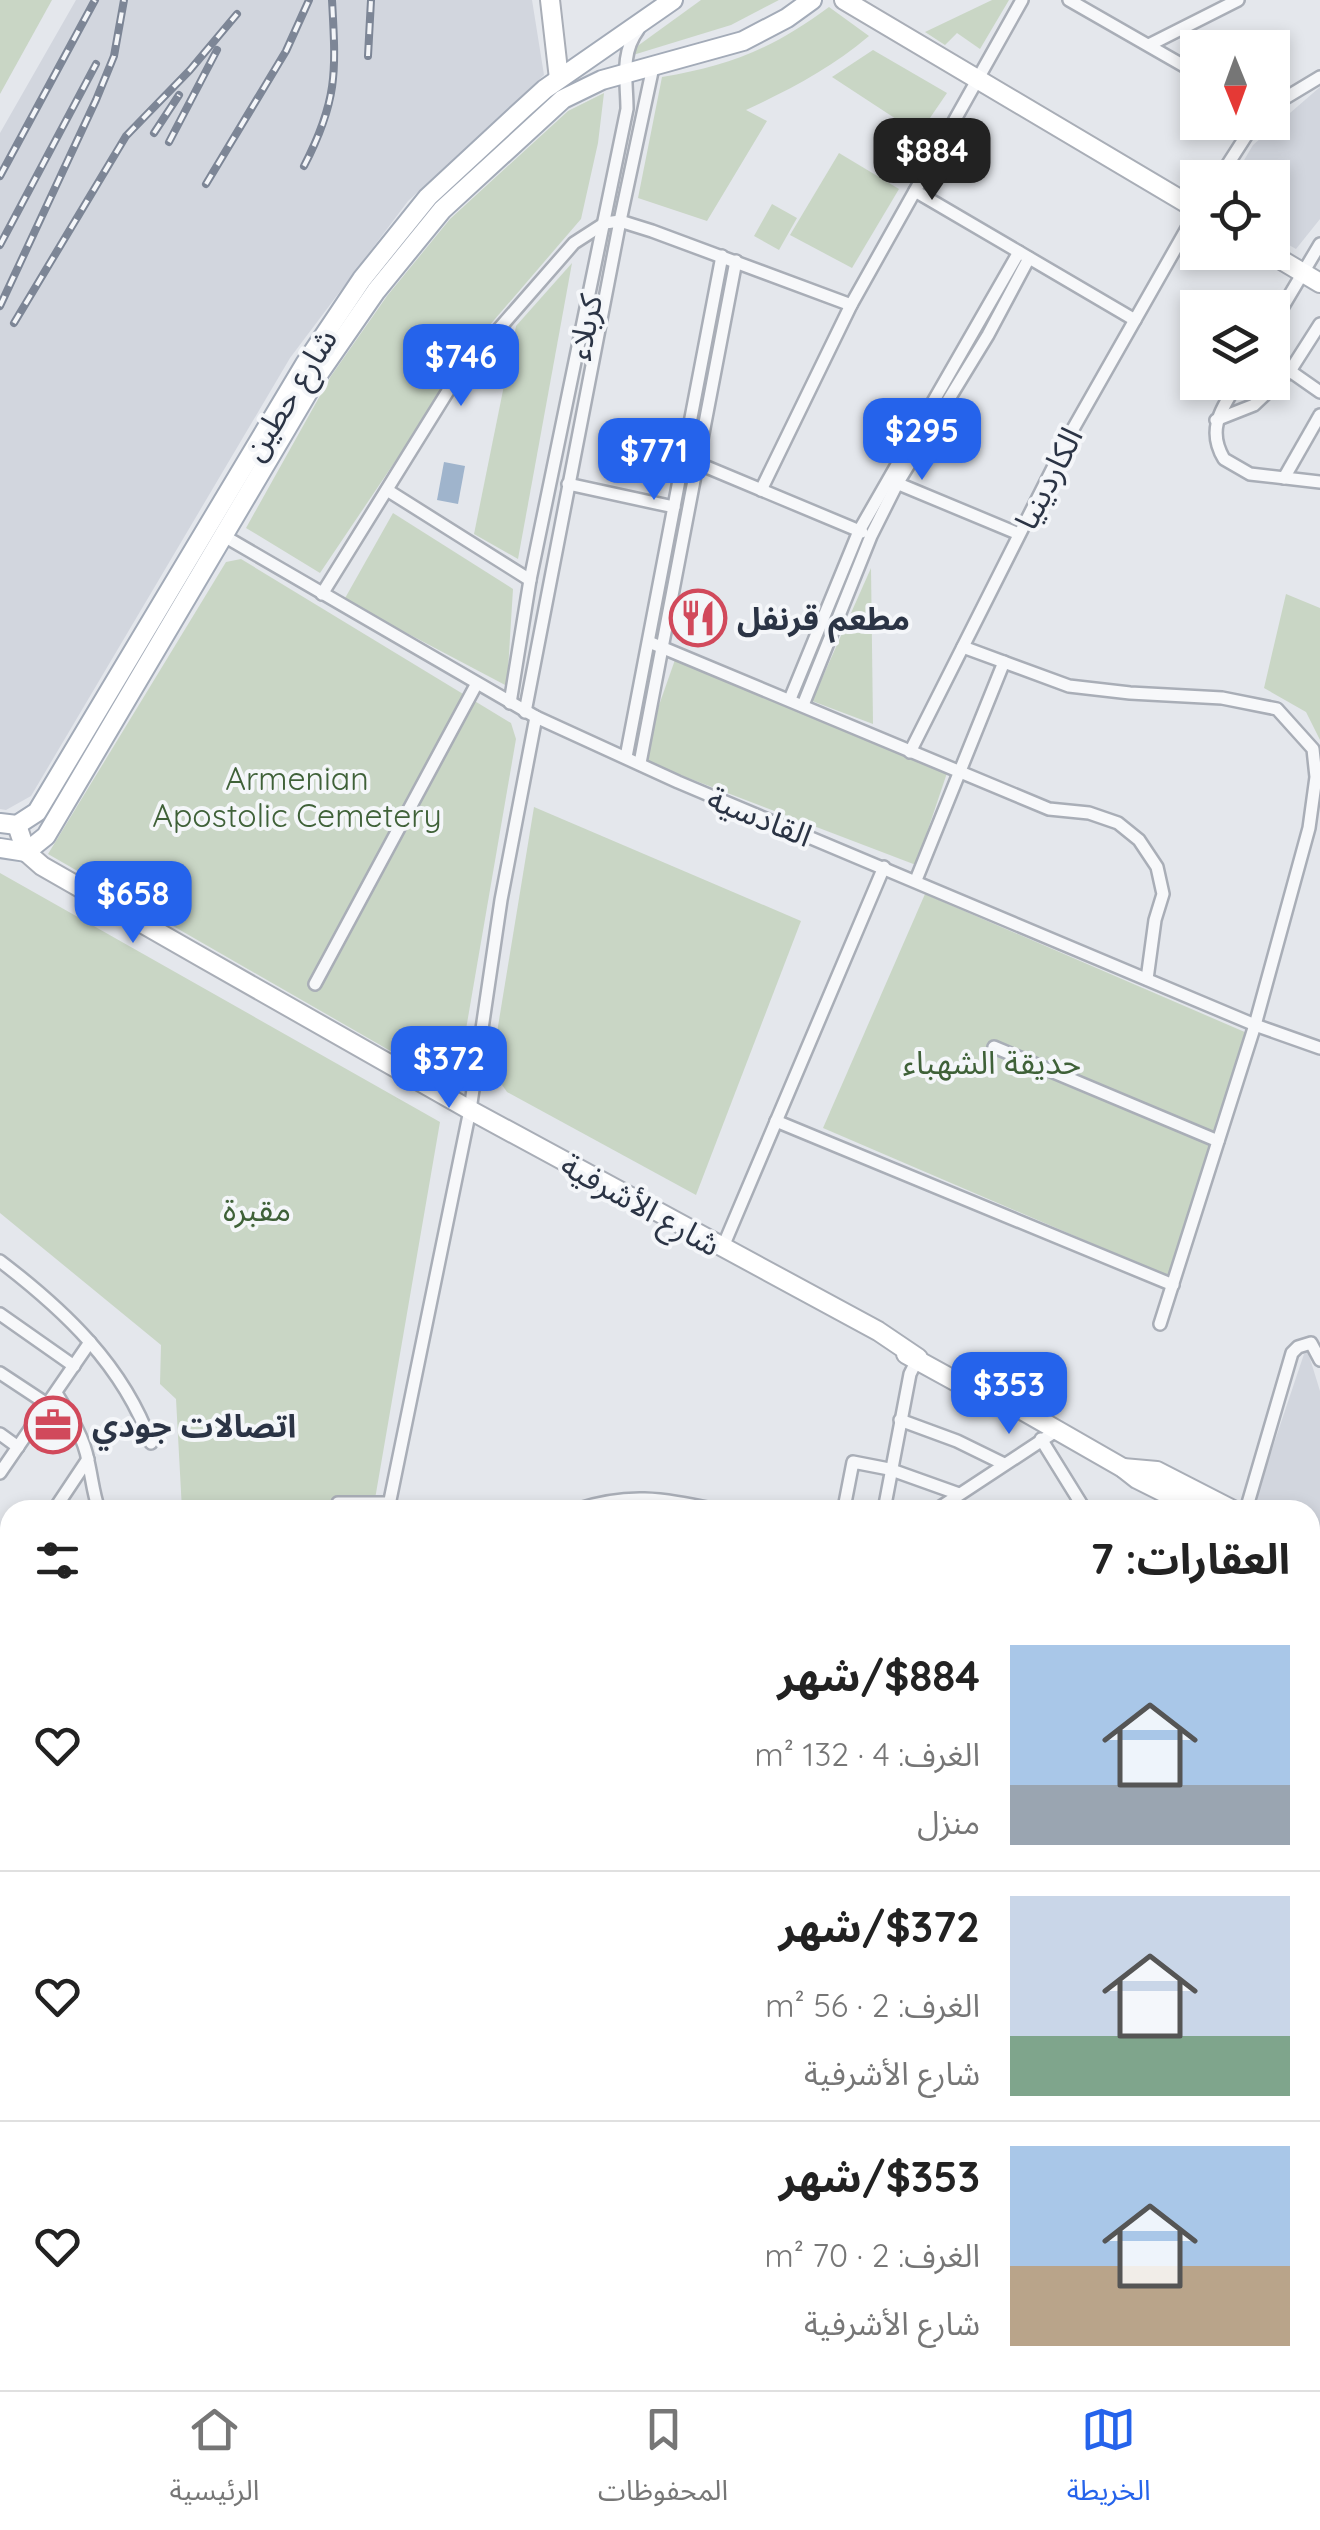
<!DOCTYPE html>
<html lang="ar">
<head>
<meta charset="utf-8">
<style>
  :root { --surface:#fff; --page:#f2f2f2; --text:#222; --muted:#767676; --line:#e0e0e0; --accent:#2563eb }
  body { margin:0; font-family:Quicksand,"Noto Sans Arabic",sans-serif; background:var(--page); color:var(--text); direction:rtl; height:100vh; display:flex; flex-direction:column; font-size:38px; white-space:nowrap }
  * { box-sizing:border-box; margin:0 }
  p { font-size:32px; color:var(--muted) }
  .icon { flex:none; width:55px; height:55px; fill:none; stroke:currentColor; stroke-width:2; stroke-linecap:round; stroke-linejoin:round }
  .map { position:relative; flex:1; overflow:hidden; direction:ltr }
  .drawer { position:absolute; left:0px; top:1500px; width:1320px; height:890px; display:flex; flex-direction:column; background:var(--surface); border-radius:30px 30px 0 0; box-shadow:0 5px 15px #0003; direction:rtl }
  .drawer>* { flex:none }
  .needle { width:65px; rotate:179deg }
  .controls { position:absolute; left:1180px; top:30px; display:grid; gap:20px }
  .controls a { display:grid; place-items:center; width:110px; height:110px; border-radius:0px; background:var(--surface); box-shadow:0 5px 15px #0003; font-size:50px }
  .price { position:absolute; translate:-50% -85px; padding:0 22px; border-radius:20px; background:var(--accent); color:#fff; font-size:32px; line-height:65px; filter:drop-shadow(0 2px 5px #0008) }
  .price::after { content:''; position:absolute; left:50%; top:60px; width:30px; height:22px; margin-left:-15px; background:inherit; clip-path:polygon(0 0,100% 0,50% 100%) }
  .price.active { background:#222; color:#fff }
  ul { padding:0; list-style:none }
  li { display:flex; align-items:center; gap:30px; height:250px; padding:0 30px }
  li+li { border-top:2px solid var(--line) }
  li span { display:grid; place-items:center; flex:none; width:280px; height:200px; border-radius:0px; color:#555 }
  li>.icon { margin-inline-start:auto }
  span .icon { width:120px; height:120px; fill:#fffc; stroke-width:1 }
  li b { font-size:42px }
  h2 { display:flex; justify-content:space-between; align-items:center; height:120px; padding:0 30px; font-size:42px }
  .tabs { display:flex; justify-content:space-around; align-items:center; height:140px; border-top:2px solid var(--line); background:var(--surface); font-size:28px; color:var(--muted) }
  .tabs a { display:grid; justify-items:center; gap:5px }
  .tabs .active { color:var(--accent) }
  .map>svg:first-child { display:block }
  .built { fill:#d2d6de }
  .green { fill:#c9d6c5 }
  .water { fill:#9fb4cc }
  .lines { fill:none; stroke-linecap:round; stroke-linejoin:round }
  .street-casing { stroke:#a9aeb7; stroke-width:16 }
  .secondary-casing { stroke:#a9aeb7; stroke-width:22 }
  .primary-casing { stroke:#a3abb8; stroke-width:22 }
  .street { stroke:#f7f8fa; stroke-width:11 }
  .secondary { stroke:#fff; stroke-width:18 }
  .primary { stroke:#fff; stroke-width:18 }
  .rail-casing { stroke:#7d8696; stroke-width:8 }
  .rail { stroke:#f4f6f9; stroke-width:4; stroke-dasharray:11; stroke-linecap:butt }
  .labels { text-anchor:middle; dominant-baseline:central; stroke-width:8; stroke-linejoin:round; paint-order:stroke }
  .street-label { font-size:32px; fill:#2b3445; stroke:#f4f6f9 }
  .poi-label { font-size:32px; font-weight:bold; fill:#2b3445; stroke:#f4f6f9; text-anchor:start }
  .park-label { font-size:32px; fill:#3f6138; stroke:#f4f6f9 }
</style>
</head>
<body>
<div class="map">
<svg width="1320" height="2390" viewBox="0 0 1320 2390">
  <rect width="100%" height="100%" fill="#e4e7ec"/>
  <g class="built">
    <polygon points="76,0 532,0 544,75 408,201 290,358 31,796 6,810 0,809 0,133"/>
    <polygon points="1320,87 1320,219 1296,249 1273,236 1272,178 1234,177 1253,145"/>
    <polygon points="1308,1352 1320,1391 1320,1542 1310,1537 1310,1510 1262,1510 1256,1497 1304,1354"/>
    <polygon points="0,1661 10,1671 10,1772 0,1781"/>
  </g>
  <g class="green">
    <polygon points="0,0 52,0 0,94"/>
    <polygon points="701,0 779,0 731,25 633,55 632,50"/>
    <polygon points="992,0 1009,0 980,49 957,33 945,45 925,32"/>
    <path d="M829,7l40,29c-38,32 -78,53 -123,74l21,11 -60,100 -69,-23 24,-121c67,-11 112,-29 167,-70z"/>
    <polygon points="873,50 947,93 919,134 832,77"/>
    <polygon points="604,93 598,143 581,219 452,369 427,414 320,573 246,528 331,376 387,296 450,219 568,111"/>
    <polygon points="839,153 899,189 852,268 790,235"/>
    <polygon points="772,204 797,218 779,250 754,236"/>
    <polygon points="572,263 518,559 474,534 516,326"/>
    <polygon points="393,513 513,589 507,686 344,600"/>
    <polygon points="241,559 511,723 516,739 460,1064 434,1076 48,854 226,562"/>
    <polygon points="871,568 873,724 812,701"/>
    <polygon points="1286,594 1320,608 1320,740 1306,712 1264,688"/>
    <polygon points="676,657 947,773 916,865 649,763 646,742"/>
    <polygon points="534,807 801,921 696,1195 507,1092 491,1069"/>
    <polygon points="0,873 440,1122 375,1499 324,1501 282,1510 182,1510 176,1399 160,1384 161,1345 0,1213"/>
    <polygon points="925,894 1247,1033 1168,1276 823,1128"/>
  </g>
  <polygon class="water" points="444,462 465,466 458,504 437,500"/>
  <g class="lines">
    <g class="street-casing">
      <g id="street">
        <polyline points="1069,0 1198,74"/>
        <polyline points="1149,45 1238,0"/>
        <polyline points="1272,106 1320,77"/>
        <polyline points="1219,178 1255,122"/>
        <polyline points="915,191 1135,320"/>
        <polyline points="1272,325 1320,244"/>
        <polyline points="1290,371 1320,392"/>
        <path d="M1238,382c-16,27 -32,47 -14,77l26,15 70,8"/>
        <polyline points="1216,420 1254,405 1290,371 1320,324"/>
        <polyline points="697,463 862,532"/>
        <polyline points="1284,478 1320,415"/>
        <polyline points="894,482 1019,534"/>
        <polyline points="568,484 674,507"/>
        <polyline points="387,490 530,580"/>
        <polyline points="761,490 851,305 1022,0"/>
        <polyline points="224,536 536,717 678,782 1255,1025 1320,1048"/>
        <polyline points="322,594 456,378 574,243 605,223 620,221 652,231 851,305"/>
        <polyline points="649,642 1049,809 1089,813 1118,823 1139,840 1157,867 1163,894 1155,920 1147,979"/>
        <polyline points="963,647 1069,686 1130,693 1222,698 1277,709 1313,749 1316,777 1309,828 1255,1025 1160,1324"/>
        <polyline points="790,699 859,531 1019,252"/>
        <path d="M510,703l20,-123 97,-471c0,-28 -7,-55 11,-79"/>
        <polyline points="803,705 871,536 897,484 988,335 1029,258"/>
        <polyline points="525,712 620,221 653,67"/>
        <polyline points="910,752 1069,436 1198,209"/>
        <polyline points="626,757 722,256"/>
        <polyline points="640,763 736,261"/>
        <polyline points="916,880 1004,662"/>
        <polyline points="315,984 476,685"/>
        <polyline points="994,1047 1218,1141"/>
        <polyline points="776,1121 1173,1285"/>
        <polyline points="722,1249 884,867"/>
        <path d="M0,1261c64,49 123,104 151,182"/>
        <polyline points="0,1314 74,1366"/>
        <polyline points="0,1373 47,1404"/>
        <path d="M56,1393c13,21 28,44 32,68 4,17 5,32 11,49"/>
        <polyline points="900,1420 957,1441 1004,1464"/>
        <polyline points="0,1434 18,1447"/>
        <polyline points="1041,1439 1085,1510"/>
        <polyline points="0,1473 90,1342"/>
        <polyline points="845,1503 853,1462 889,1469 959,1494"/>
        <polyline points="54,1510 88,1459"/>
        <polyline points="336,1510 338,1503 389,1503"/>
        <polyline points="388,1510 470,1110 501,900 536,717"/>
        <path d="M575,1510c56,-18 87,-11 143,0"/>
        <polyline points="884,1510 910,1374 918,1358"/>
        <polyline points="936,1510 1056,1431"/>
        <polyline points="1246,1510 1292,1353 1298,1347 1311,1343 1320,1360"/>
        <polyline points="0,1590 10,1575"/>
        <polyline points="0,1647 10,1654"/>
        <polyline points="0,1789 10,1780"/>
        <polyline points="0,1877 10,1884"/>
        <polyline points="0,1899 10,1891"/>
        <polyline points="0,1954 10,1960"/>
        <polyline points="1310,1977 1320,2000"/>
        <polyline points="1310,2028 1318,2025"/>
        <polyline points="0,2046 10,2047"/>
        <polyline points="0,2091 10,2086"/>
        <polyline points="1310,2093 1320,2090"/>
        <polyline points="1310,2142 1320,2164"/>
        <polyline points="5,2173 10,2123"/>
        <polyline points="0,2181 10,2199"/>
        <polyline points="1310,2218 1320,2271"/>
        <polyline points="0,2223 10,2220"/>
        <polyline points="0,2305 10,2303"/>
        <polyline points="0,2353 10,2352"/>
        <polyline points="78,2380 80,2390"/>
        <polyline points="172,2380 335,2390"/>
        <polyline points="773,2380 778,2390"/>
        <polyline points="972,2380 974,2390"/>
        <polyline points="1031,2380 1032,2390"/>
        <polyline points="1079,2380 1081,2390"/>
        <polyline points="1132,2380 1134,2390"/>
        <polyline points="1183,2380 1184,2390"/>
        <polyline points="1234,2380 1236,2390"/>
        <polyline points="1285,2380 1287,2390"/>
        <polyline points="606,2384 693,2386 719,2390"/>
        <polyline points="448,2390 449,2380"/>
        <polyline points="856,2390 860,2380"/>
      </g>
    </g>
    <g class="secondary-casing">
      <g id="secondary">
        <polyline points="550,0 559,79"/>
        <polyline points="844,0 1198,210"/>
        <polyline points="1268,252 1320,283"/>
        <path d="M17,825l9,27 16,14c142,82 287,163 428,244l408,221 40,27"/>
        <polyline points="906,1354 997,1404"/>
        <polyline points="988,1396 999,1397 1123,1468 1137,1479 1199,1510"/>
        <polyline points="1123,1468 1157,1471 1233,1510"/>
        <polyline points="1310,1573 1320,1582"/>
        <polyline points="1310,1593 1320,1603"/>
        <polyline points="1310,2205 1320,2198"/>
        <polyline points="1089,2390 1100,2380"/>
      </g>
    </g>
    <g class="primary-casing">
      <g id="primary">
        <polyline points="0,823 17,825 37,812 305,364 362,279 428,197 524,108 545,89 673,0"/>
        <polyline points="0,848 26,852 46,836 320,372 376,291 442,210 563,99 602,80 743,41 787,18 812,0"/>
      </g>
    </g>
    <use href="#street" class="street"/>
    <use href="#secondary" class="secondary"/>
    <use href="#primary" class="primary"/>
    <g class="rail-casing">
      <g id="rail">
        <polyline points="368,56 371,0"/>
        <polyline points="154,133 179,95"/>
        <polyline points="169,142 217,50"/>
        <path d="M304,166c34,-66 32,-94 28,-166"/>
        <polyline points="0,176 95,0"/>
        <polyline points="206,184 286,51 309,0"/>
        <polyline points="0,245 96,64"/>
        <polyline points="0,306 96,100 114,56 124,0"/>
        <polyline points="14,323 126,136 190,70 237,14"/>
      </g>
    </g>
    <use href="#rail" class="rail"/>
  </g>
  <defs>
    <g id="restaurant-ring" transform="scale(2.875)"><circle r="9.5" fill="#f4f6f9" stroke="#d1495b" stroke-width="1.5"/><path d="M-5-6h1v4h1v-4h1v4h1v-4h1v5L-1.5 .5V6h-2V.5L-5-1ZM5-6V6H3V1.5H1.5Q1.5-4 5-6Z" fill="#d1495b"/></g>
    <g id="office-ring" transform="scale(2.875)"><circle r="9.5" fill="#f4f6f9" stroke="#d1495b" stroke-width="1.5"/><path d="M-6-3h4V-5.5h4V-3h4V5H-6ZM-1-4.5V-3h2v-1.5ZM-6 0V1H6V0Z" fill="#d1495b"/></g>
  </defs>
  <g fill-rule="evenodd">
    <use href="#restaurant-ring" x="698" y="618"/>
    <use href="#office-ring" x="53" y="1425"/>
  </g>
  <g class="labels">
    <g class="street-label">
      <text transform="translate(584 327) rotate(-78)">كربلاء</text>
      <text transform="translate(289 394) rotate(-58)">شارع حطين</text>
      <text transform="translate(1048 478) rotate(-63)">الكاردينيا</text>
      <text transform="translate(760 816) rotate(22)">القادسية</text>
      <text transform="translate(641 1204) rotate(29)">شارع الأشرفية</text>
    </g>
    <g class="poi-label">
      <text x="737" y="618">مطعم قرنفل</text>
      <text x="92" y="1425">اتصالات جودي</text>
    </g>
    <g class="park-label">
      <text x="297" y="778">Armenian<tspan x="297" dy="37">Apostolic Cemetery</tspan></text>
      <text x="992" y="1062">حديقة الشهباء</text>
      <text x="257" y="1209">مقبرة</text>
    </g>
  </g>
</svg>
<div class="controls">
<a><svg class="needle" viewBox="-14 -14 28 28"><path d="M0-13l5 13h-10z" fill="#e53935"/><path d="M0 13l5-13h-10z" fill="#767676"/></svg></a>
<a><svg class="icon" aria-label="locate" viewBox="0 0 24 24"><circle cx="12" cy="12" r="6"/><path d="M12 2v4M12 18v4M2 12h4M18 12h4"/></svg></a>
<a><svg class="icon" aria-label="layers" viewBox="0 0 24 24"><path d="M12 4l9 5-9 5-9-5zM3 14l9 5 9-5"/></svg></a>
</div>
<b class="price active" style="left:932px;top:203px">$884</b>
<b class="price" style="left:461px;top:409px">$746</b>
<b class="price" style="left:922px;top:483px">$295</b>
<b class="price" style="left:654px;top:503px">$771</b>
<b class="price" style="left:133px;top:946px">$658</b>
<b class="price" style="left:449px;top:1111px">$372</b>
<b class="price" style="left:1009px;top:1437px">$353</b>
<section class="drawer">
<h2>العقارات: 7<svg class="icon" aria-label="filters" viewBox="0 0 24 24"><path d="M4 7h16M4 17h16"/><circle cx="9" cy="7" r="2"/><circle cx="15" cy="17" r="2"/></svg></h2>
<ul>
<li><span style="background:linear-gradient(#a9c7e8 70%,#9aa5b1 0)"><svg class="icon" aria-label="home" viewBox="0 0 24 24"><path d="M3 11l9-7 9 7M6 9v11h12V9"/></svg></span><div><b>$884/شهر</b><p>الغرف: 4 · 132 m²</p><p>منزل</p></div><svg class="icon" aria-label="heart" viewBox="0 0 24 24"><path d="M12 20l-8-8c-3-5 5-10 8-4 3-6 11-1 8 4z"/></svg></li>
<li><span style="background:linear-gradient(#c9d6e8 70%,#7fa58c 0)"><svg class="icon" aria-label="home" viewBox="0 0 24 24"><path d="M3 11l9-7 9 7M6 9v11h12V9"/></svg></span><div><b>$372/شهر</b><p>الغرف: 2 · 56 m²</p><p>شارع الأشرفية</p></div><svg class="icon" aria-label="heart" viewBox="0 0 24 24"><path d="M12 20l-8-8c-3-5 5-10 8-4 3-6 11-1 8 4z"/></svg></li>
<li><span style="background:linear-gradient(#a9c7e8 60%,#b9a48a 0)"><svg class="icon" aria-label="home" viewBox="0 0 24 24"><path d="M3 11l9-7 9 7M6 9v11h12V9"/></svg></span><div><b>$353/شهر</b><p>الغرف: 2 · 70 m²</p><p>شارع الأشرفية</p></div><svg class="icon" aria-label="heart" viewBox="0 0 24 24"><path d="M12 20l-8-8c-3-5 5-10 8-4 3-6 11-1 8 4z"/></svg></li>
</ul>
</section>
</div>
<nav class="tabs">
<a class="active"><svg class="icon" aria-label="map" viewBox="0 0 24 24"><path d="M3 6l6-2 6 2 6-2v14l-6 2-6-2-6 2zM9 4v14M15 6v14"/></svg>الخريطة</a>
<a><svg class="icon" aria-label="saved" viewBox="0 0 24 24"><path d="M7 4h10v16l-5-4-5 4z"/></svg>المحفوظات</a>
<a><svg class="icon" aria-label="home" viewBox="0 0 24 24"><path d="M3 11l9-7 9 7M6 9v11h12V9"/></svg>الرئيسية</a>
</nav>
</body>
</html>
